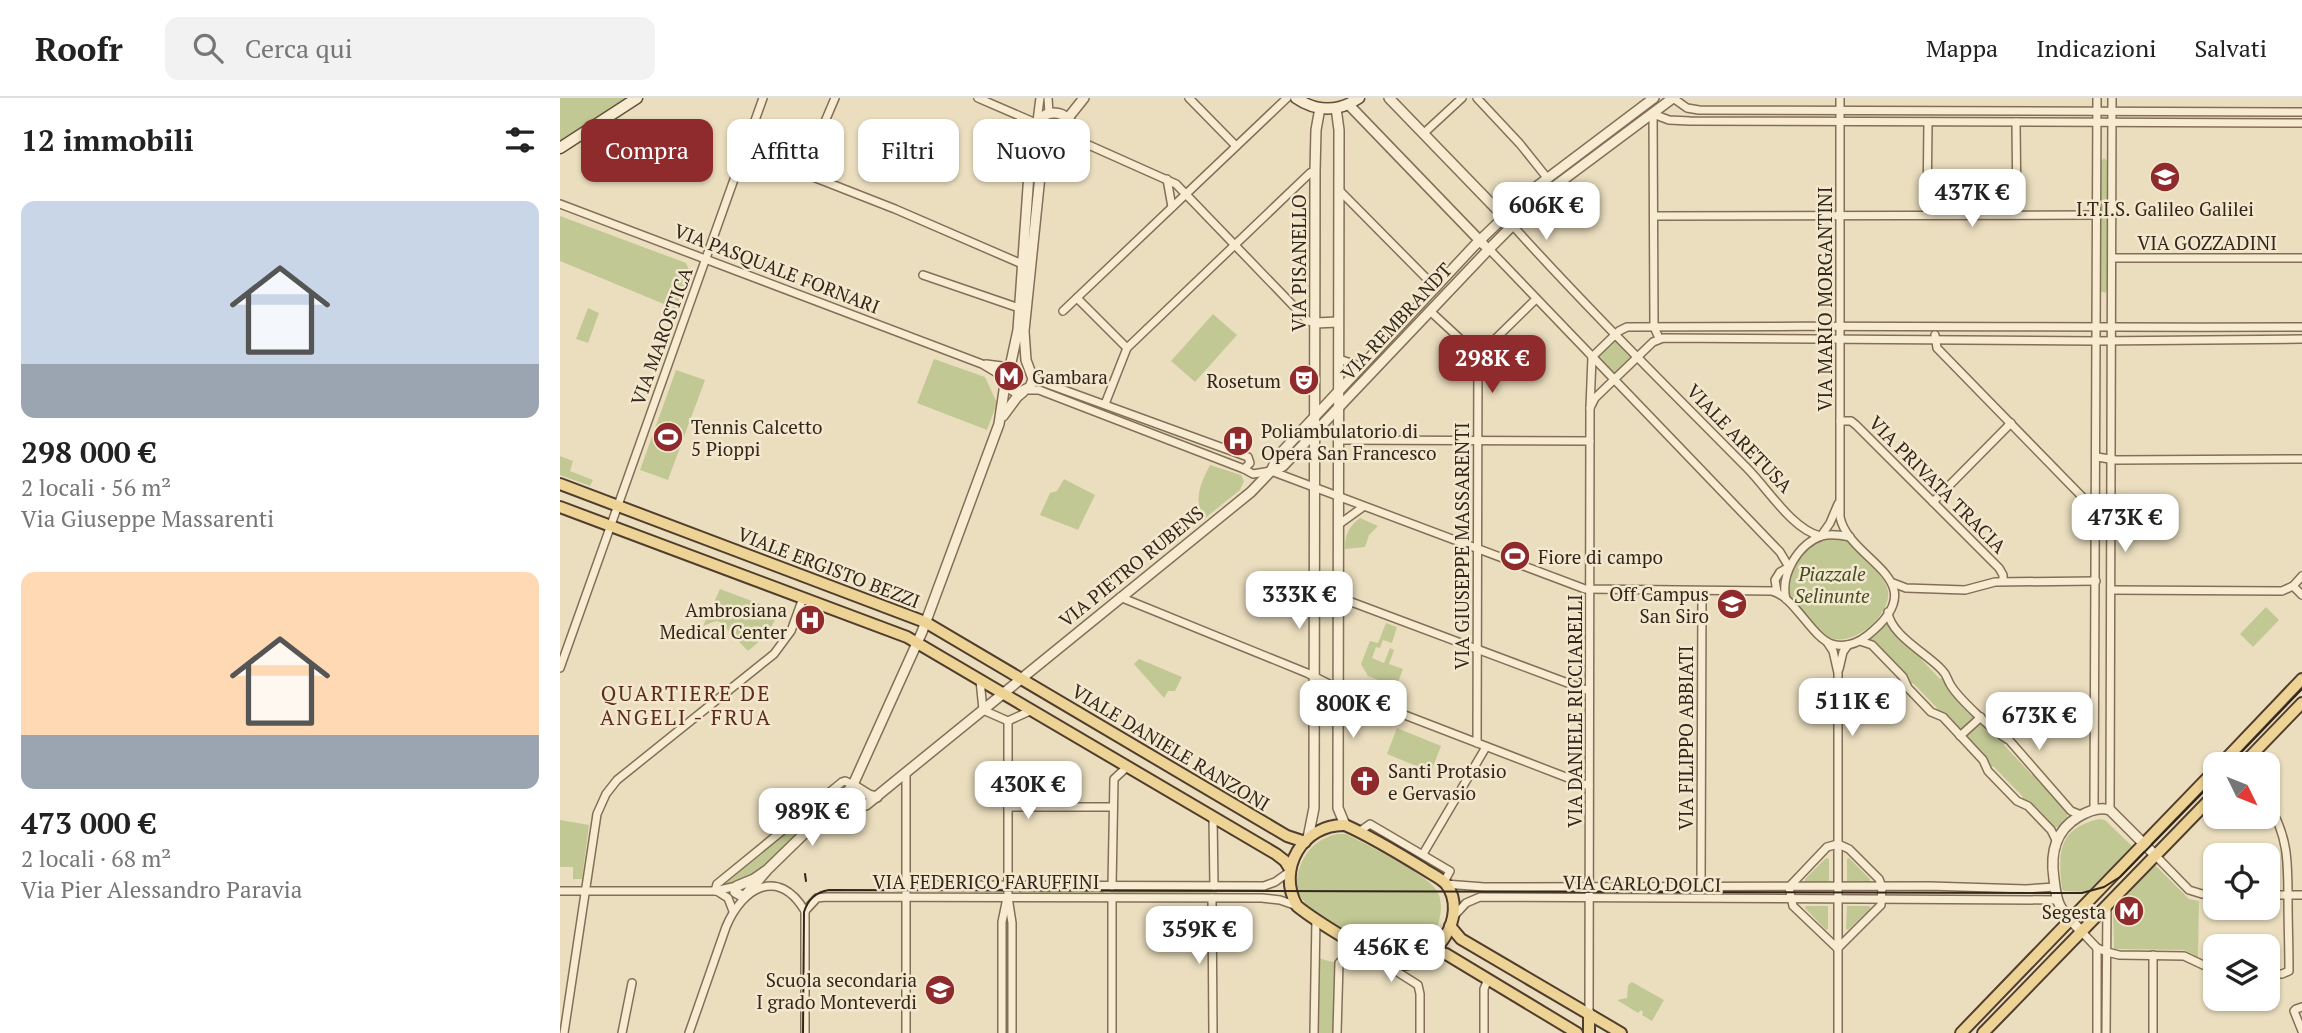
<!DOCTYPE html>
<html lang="it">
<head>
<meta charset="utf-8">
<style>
  :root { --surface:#fff; --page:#f2f2f2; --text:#222; --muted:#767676; --line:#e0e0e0; --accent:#8f2b2c }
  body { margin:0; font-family:"PT Serif",serif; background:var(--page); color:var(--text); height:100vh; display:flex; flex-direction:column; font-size:26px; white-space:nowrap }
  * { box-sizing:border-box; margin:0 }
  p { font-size:23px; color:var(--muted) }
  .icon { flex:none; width:38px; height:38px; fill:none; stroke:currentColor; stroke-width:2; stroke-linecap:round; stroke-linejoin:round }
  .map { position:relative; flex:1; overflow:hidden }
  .drawer { display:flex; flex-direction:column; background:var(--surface); width:560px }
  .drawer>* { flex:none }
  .hud { position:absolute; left:21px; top:21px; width:665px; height:63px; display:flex; gap:14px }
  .needle { width:46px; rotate:133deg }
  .controls { position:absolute; left:1643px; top:654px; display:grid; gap:14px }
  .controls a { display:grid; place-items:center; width:77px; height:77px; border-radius:14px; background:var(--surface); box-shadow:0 2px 5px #0004; font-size:35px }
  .price { position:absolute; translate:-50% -60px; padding:0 16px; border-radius:14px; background:#fff; color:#222; font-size:23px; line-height:46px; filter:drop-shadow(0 2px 4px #0008) }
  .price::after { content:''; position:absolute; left:50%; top:42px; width:21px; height:16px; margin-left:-10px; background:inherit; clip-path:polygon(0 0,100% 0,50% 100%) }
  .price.active { background:var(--accent); color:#fff }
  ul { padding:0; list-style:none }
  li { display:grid; align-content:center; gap:14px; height:371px; padding:0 21px }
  li span { display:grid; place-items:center; height:217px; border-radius:14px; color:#555 }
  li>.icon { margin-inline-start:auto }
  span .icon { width:126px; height:126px; fill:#fffc; stroke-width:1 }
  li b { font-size:30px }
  h2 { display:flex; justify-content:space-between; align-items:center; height:84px; padding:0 21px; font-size:30px }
  .chip { padding:0 24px; border-radius:14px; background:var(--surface); box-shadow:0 2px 5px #0004; font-size:24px; line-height:63px }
  .chip.active { background:var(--accent); color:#fff }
  header { display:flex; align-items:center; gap:42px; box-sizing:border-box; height:98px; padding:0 35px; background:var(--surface); border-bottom:2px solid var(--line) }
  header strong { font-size:33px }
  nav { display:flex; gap:38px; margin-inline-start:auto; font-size:24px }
  .search { width:490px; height:63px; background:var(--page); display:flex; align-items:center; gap:18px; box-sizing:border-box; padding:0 24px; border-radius:14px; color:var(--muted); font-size:26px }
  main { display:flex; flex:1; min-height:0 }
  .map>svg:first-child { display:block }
  .green { fill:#c2c894 }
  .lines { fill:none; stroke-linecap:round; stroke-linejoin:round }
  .minor-casing { stroke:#836f58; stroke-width:10 }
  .tertiary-casing { stroke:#836f58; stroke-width:12 }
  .secondary-casing { stroke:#64503c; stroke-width:13 }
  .primary-casing { stroke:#503d2d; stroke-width:14 }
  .minor { stroke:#f7ecd1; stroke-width:7 }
  .tertiary { stroke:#f7ecd1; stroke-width:9 }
  .secondary { stroke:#f7ecd1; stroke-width:10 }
  .primary { stroke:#eed397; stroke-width:10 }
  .tram { stroke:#33271c; stroke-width:2 }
  .labels { text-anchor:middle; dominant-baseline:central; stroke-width:5; stroke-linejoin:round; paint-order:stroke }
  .poi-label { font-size:19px; fill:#33271c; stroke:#f3e8ce; text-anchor:start }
  .street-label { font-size:19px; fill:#33271c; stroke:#f3e8ce }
  .park-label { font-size:19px; font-style:italic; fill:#444e24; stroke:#f3e8ce }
  .neighbourhood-label { font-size:21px; letter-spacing:2px; fill:#5d2b1e; stroke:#f3e8ce }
</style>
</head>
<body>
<header>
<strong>Roofr</strong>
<div class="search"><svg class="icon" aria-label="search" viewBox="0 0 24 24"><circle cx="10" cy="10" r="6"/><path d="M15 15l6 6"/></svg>Cerca qui</div>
<nav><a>Mappa</a><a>Indicazioni</a><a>Salvati</a></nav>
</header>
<main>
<section class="drawer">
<h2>12 immobili<svg class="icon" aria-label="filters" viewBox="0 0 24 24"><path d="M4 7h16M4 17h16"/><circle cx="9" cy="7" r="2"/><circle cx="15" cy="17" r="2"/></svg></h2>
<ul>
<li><span style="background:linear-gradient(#c9d6e8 75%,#9aa5b1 0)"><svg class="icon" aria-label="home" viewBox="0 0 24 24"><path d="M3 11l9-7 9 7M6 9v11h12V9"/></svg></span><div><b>298 000 €</b><p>2 locali · 56 m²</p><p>Via Giuseppe Massarenti</p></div></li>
<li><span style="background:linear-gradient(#ffd9b3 75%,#9aa5b1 0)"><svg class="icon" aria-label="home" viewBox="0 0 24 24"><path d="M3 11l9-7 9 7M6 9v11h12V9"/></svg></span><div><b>473 000 €</b><p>2 locali · 68 m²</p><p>Via Pier Alessandro Paravia</p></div></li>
</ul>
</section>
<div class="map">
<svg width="1742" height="935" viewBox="0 0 1742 935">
  <rect width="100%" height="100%" fill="#ebdebf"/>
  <g class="green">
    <polygon points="0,0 71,0 0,45"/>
    <polygon points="1544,60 1549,65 1548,191 1545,195 1540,193 1539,191 1540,65"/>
    <polygon points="0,118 126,165 130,174 116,211 0,163"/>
    <polygon points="28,210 39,215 28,245 16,241"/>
    <polygon points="653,216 677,237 635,284 611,263"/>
    <polygon points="1054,242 1057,242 1073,258 1072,262 1053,278 1037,261"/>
    <polygon points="374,261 425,279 437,305 427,332 357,305"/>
    <polygon points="116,272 145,282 108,382 80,372"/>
    <polygon points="0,358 13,363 10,373 33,382 30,388 0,377"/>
    <path d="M650,367l31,10 3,6 -4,9 -35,28c-13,-18 -4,-35 5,-53z"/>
    <polygon points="504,381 535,397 518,432 480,417 490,395 497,393"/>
    <path d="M800,420l18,8 -9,9 -4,12 -20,2c0,-14 3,-22 15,-31z"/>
    <path d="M1271,439c24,3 24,7 39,26 6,8 16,17 18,28 4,24 -38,60 -61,45 -10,-10 -34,-27 -39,-40 -8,-26 21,-52 43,-59z"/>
    <path d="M160,491l59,22c-7,18 -16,28 -31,40l-28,-29 -4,-1 -13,5z"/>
    <polygon points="1706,509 1719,522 1693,549 1680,536"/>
    <path d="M1327,520c7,15 21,33 37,38l-3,3 19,20 4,-2 3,9 28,29 -1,5 -12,11 -3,-1 -25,-19 3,-3 -24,-25 -4,3 -4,-11 -40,-36z"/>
    <polygon points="826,525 837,529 832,545 823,542 820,550 816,549 812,560 824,565 830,550 834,552 829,566 843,571 836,589 808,578 801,566 810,543 818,545"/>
    <polygon points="579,561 622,579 615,593 608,593 604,600 574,566"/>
    <polygon points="1421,625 1438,641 1446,644 1444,647 1472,677 1476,674 1478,683 1507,713 1507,721 1498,729 1493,729 1460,703 1463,699 1433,668 1430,671 1427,662 1408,642 1408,636"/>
    <polygon points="837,630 881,648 871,674 827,656"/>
    <polygon points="281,688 285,689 275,701 203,771 179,785 160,789 162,784"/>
    <path d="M1539,721l6,1 27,26 -44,46 -24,-1 -2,-2c-4,-36 -5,-60 37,-70z"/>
    <polygon points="0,722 29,727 22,781 13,781 13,769 0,769"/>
    <path d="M777,736h9c22,12 79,38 91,57 12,20 -5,62 -29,65 -8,1 -19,-1 -26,-4 -13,-6 -25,-16 -37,-23 -30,-17 -63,-30 -41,-71 7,-13 19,-21 33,-24z"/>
    <polygon points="1266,760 1269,761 1269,783 1245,784 1245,781"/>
    <polygon points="1289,760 1310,781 1310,784 1287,783 1287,761"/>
    <polygon points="1595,767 1629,801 1639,803 1638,859 1624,852 1554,851 1553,812"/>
    <polygon points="657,790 657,798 551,797 551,791"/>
    <polygon points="544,791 544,797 459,797 459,792"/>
    <polygon points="1246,808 1268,808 1268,831 1266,832 1245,810"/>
    <polygon points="1287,808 1309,808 1311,810 1288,832 1286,831"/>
    <polygon points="758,860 776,865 774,935 758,935"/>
    <polygon points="1072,884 1104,902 1092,923 1082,917 1083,914 1081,912 1078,915 1057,902 1067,900 1068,887"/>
  </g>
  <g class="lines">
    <g class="minor-casing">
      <g id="minor">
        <polyline points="418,0 476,25"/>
        <polyline points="488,0 489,15"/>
        <polyline points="629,0 676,48"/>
        <polyline points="917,0 960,46 988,81"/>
        <polyline points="1113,0 1127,10 1139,12 1742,14"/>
        <polyline points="477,23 480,0"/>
        <polyline points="1456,24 1457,117"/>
        <polyline points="863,36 902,0"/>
        <polyline points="513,40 616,86 748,223 755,225"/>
        <polyline points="183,55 243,75 335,111 462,166"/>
        <polyline points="243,75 275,0"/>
        <polyline points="607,81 612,109"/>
        <polyline points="779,92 876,190"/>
        <polyline points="0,106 422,266 437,275 444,282"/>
        <polyline points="1367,116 1368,24"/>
        <polyline points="1094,118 1536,117"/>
        <path d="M953,128c75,83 155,162 234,242 21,21 45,61 73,68"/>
        <polyline points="929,151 1220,454 1229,469"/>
        <polyline points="1553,160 1742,160"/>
        <polyline points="363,177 459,210"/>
        <polyline points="517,200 567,250"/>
        <polyline points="503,213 727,0"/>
        <polyline points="870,213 911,251 925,251 976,201"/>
        <polyline points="1375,237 1377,250 1536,413"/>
        <polyline points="1099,240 1094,229 1093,16 1109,22 1130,23 1742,25"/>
        <path d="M1032,259l27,-26 8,-4c225,-2 450,1 675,0"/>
        <polyline points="779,261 802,269"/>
        <polyline points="426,266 450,269"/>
        <polyline points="472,277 482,284 688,359 690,365 684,371"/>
        <path d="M467,292h12l205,79 9,5 18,-3 314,118 187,2c22,5 40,47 60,53 13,4 26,-1 36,-9 70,-56 -19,-73 -28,-118v-419"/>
        <polyline points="545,306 567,250 750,75 755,73"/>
        <polyline points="1030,310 1035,300 1093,244 1103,240 1536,243 1742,241"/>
        <polyline points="1280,323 1291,323 1296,327 1439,470 1443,477 1443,483"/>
        <polyline points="779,342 1030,343"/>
        <polyline points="1537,359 1556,362 1742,361"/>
        <polyline points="1373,404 1451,325"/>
        <polyline points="778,427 803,409"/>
        <polyline points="1261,438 1270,425 1278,406"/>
        <polyline points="1333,485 1346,490 1405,492 1435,484 1536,483"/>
        <polyline points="1733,488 1742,497"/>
        <polyline points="1551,492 1722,493 1733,488 1742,478"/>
        <polyline points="1217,494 1215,482 1220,474 1229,469"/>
        <polyline points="560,499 747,575 785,594 1029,688"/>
        <polyline points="778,499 1029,593"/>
        <path d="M1226,501c-6,-24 12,-55 36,-63 9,-3 19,-1 28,1"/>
        <path d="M1328,514c2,23 40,42 54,58 5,5 5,9 8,14 7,13 45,49 59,56l62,71 10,4"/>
        <polyline points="1300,543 1312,547 1343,579 1348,590 1371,614 1383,619 1423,662 1428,673 1457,703 1468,708 1491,732 1496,742"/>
        <polyline points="1267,544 1273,553 1278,575 1278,935"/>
        <polyline points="0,570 203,0"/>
        <polyline points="1279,571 1283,554 1288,547"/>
        <polyline points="420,582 423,612 448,623 472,612"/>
        <polyline points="448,623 448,799 452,825 452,935"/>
        <polyline points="1400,638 1421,619"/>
        <polyline points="917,645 918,251"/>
        <polyline points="346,675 346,935"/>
        <path d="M1708,705c20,33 20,58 20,96 0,24 1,48 1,72l-7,3h-14"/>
        <polyline points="448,709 553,709"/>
        <polyline points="1534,711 1537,0"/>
        <polyline points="1550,712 1552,0"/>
        <polyline points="653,719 654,788"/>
        <polyline points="800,733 810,726 890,773 884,784"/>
        <polyline points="863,756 926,649"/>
        <polyline points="1595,757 1629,792 1642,796 1656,797"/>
        <polyline points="885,786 924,789 1369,788 1466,791 1495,789"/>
        <polyline points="346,787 704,788 715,784 729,774"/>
        <polyline points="552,788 554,681 568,668"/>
        <polyline points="1141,788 1142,493"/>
        <polyline points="1229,789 1267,749 1278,746 1289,751 1319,781 1322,789 1321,807 1278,850"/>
        <polyline points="1229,789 1233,808 1277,850"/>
        <polyline points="0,793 155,793 177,788"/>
        <polyline points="155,793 157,786 282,684 285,683 293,687"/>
        <polyline points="157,793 168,800 173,813"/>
        <polyline points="1708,797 1742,797"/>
        <polyline points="552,800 552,935"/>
        <polyline points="652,800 653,935"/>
        <polyline points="245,813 257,800 266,799 702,800 720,802 737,808"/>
        <polyline points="245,813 245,935"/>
        <polyline points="894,818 906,805 920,799 1498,802"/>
        <polyline points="1521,833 1537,850 1547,854 1559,857 1624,858 1656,873"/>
        <polyline points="829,864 839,875 858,887 860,896 860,935"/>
        <polyline points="1742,909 1736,911 1734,913 1742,933"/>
        <polyline points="1029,916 1030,310 1032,259"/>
        <polyline points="4,935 37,716 46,696 57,682 214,556 231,533 243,500"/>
        <polyline points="62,935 72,885"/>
        <path d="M129,935l37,-106c16,-39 52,-61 79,-16"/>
        <polyline points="442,935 442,824 447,800"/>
        <polyline points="754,935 756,821"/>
        <polyline points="777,935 779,865 788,856 804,850"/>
        <polyline points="924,935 924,891 928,881"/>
        <polyline points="1537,935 1537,850"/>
        <polyline points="1546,935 1547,807"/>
        <polyline points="1593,935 1593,857"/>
      </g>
    </g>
    <g class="tertiary-casing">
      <g id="tertiary">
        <polyline points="829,0 947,122"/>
        <polyline points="789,7 924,147"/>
        <polyline points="776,10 779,32 778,710 785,727"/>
        <circle cx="494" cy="35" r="20"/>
        <polyline points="508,20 524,0"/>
        <polyline points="475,42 470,61 458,232 450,269 444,279 447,289 458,295 470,289 473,281 466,262 464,233 480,78 485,65 494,54"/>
        <polyline points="755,225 778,224"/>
        <polyline points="443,318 457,299 463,294"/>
        <polyline points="711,373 718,358 914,148 972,92 1094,0"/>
        <polyline points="293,687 309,697 317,699"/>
        <polyline points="277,705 293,704 306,707 691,394 711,373 723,368 929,151 969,111 995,88 1113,0"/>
        <polyline points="748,740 754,710 755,73 756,32 760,10"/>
        <polyline points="207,772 194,781 177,788 175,794 184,799 207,772 292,689 362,534 439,326 445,286"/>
        <path d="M1521,833c-7,-8 -16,-16 -21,-25 -4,-8 -5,-18 -6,-27 -4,-26 1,-48 24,-62 10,-6 21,-11 32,-7l45,45"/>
      </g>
    </g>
    <g class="secondary-casing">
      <g id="secondary">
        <path d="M736,0c20,14 43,14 63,0"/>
        <polyline points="0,50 77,0"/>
      </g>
    </g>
    <g class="primary-casing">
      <g id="primary">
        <polyline points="0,386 365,524 727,738 745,744"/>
        <polyline points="0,409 347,539 716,756 725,763 730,771"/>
        <polyline points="1660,667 1742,581"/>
        <polyline points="1682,667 1742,605"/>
        <path d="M785,727c27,12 53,28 79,44 7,5 17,9 22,15 24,31 -11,83 -47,80 -19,-2 -86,-45 -102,-58 -21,-37 6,-82 48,-81z"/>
        <polyline points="890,828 901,841 1061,935"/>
        <polyline points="873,855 886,856 1017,935"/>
        <polyline points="1029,935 1029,916"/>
        <polyline points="1401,935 1656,671"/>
        <polyline points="1423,935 1656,695"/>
      </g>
    </g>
    <use href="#minor" class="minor"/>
    <use href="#tertiary" class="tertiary"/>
    <use href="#secondary" class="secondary"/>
    <use href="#primary" class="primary"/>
    <g class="tram">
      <polyline points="1669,667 1742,591"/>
      <polyline points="245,776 246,783"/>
      <path d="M243,935l1,-121c4,-13 12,-20 25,-22l1253,3 22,-6 16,-10 96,-98"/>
    </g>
  </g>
  <defs>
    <g id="school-disc" transform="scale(1.575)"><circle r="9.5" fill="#8f2b2c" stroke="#f3e8ce"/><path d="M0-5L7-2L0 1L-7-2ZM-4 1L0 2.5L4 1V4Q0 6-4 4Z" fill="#fff"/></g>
    <g id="metro-disc" transform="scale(1.575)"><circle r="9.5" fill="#8f2b2c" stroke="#f3e8ce"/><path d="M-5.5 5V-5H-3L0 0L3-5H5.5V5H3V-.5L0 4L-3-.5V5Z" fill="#fff"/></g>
    <g id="theatre-disc" transform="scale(1.575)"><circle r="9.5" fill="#8f2b2c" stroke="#f3e8ce"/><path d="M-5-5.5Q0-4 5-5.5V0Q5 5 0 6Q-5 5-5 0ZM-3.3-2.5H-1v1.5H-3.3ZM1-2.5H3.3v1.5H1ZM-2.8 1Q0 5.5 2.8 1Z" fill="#fff"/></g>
    <g id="stadium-disc" transform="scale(1.575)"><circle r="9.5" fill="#8f2b2c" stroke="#f3e8ce"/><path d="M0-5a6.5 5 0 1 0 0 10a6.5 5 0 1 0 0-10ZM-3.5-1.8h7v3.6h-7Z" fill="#fff"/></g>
    <g id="hospital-disc" transform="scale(1.575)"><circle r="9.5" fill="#8f2b2c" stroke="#f3e8ce"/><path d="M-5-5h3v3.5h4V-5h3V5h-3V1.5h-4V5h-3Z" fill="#fff"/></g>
    <g id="university-disc" transform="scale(1.575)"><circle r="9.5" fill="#8f2b2c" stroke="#f3e8ce"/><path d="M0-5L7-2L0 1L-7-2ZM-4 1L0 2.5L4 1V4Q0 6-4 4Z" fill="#fff"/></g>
    <g id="church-disc" transform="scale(1.575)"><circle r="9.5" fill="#8f2b2c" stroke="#f3e8ce"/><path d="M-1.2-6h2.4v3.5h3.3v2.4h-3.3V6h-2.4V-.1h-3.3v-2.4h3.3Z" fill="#fff"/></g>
  </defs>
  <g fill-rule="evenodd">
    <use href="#school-disc" x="1605" y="79"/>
    <use href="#metro-disc" x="449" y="278"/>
    <use href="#theatre-disc" x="744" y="282"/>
    <use href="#stadium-disc" x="108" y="339"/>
    <use href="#hospital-disc" x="678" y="343"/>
    <use href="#stadium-disc" x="955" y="458"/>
    <use href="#university-disc" x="1172" y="506"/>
    <use href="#hospital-disc" x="250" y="522"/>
    <use href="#church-disc" x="805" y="683"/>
    <use href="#metro-disc" x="1569" y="813"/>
    <use href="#school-disc" x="380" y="892"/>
  </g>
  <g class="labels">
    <g class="poi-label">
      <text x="1605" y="110" text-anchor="middle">I.T.I.S. Galileo Galilei</text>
      <text x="472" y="278">Gambara</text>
      <text x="721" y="282" text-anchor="end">Rosetum</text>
      <text x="131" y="328">Tennis Calcetto<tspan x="131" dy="22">5 Pioppi</tspan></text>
      <text x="701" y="332">Poliambulatorio di<tspan x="701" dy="22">Opera San Francesco</tspan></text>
      <text x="978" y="458">Fiore di campo</text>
      <text x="1149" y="495" text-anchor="end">Off Campus<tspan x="1149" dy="22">San Siro</tspan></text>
      <text x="227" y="511" text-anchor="end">Ambrosiana<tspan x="227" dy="22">Medical Center</tspan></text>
      <text x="828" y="672">Santi Protasio<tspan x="828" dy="22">e Gervasio</tspan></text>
      <text x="1546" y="813" text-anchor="end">Segesta</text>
      <text x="357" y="881" text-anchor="end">Scuola secondaria<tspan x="357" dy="22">I grado Monteverdi</tspan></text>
    </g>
    <g class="street-label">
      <text x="1647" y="144">VIA GOZZADINI</text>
      <text transform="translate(738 165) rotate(-90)">VIA PISANELLO</text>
      <text transform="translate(217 170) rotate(21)">VIA PASQUALE FORNARI</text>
      <text transform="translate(1264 201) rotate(-90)">VIA MARIO MORGANTINI</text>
      <text transform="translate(836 223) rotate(-47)">VIA REMBRANDT</text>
      <text transform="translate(101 238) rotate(-70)">VIA MAROSTICA</text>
      <text transform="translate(1180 340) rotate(46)">VIALE ARETUSA</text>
      <text transform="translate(1378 386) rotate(45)">VIA PRIVATA TRACIA</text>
      <text transform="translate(901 448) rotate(-90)">VIA GIUSEPPE MASSARENTI</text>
      <text transform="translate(571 468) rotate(-39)">VIA PIETRO RUBENS</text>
      <text transform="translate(269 469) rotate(21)">VIALE ERGISTO BEZZI</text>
      <text transform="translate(1014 613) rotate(-90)">VIA DANIELE RICCIARELLI</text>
      <text transform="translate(1125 640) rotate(-90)">VIA FILIPPO ABBIATI</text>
      <text transform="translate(611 649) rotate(31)">VIALE DANIELE RANZONI</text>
      <text x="426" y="783">VIA FEDERICO FARUFFINI</text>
      <text transform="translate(1082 785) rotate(1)">VIA CARLO DOLCI</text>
    </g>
    <g class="park-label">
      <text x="1272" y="475">Piazzale<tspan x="1272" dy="22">Selinunte</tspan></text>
    </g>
    <g class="neighbourhood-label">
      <text x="126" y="595">QUARTIERE DE<tspan x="126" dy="24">ANGELI - FRUA</tspan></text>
    </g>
  </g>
</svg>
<div class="controls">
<a><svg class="needle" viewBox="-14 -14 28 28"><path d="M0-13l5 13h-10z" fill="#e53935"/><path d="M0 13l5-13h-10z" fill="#767676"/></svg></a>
<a><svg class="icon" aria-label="locate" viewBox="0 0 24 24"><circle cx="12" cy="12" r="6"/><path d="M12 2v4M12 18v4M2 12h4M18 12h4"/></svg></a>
<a><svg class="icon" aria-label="layers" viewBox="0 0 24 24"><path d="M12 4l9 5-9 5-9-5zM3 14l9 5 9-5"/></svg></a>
</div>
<b class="price" style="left:1412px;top:131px">437K €</b>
<b class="price" style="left:986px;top:144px">606K €</b>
<b class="price active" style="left:932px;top:297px">298K €</b>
<b class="price" style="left:1565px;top:456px">473K €</b>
<b class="price" style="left:739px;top:533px">333K €</b>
<b class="price" style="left:1292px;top:640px">511K €</b>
<b class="price" style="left:793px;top:642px">800K €</b>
<b class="price" style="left:1479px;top:654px">673K €</b>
<b class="price" style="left:468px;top:723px">430K €</b>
<b class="price" style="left:252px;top:750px">989K €</b>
<b class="price" style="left:639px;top:868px">359K €</b>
<b class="price" style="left:831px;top:886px">456K €</b>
<div class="hud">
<a class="chip active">Compra</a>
<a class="chip">Affitta</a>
<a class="chip">Filtri</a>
<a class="chip">Nuovo</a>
</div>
</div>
</main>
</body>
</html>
